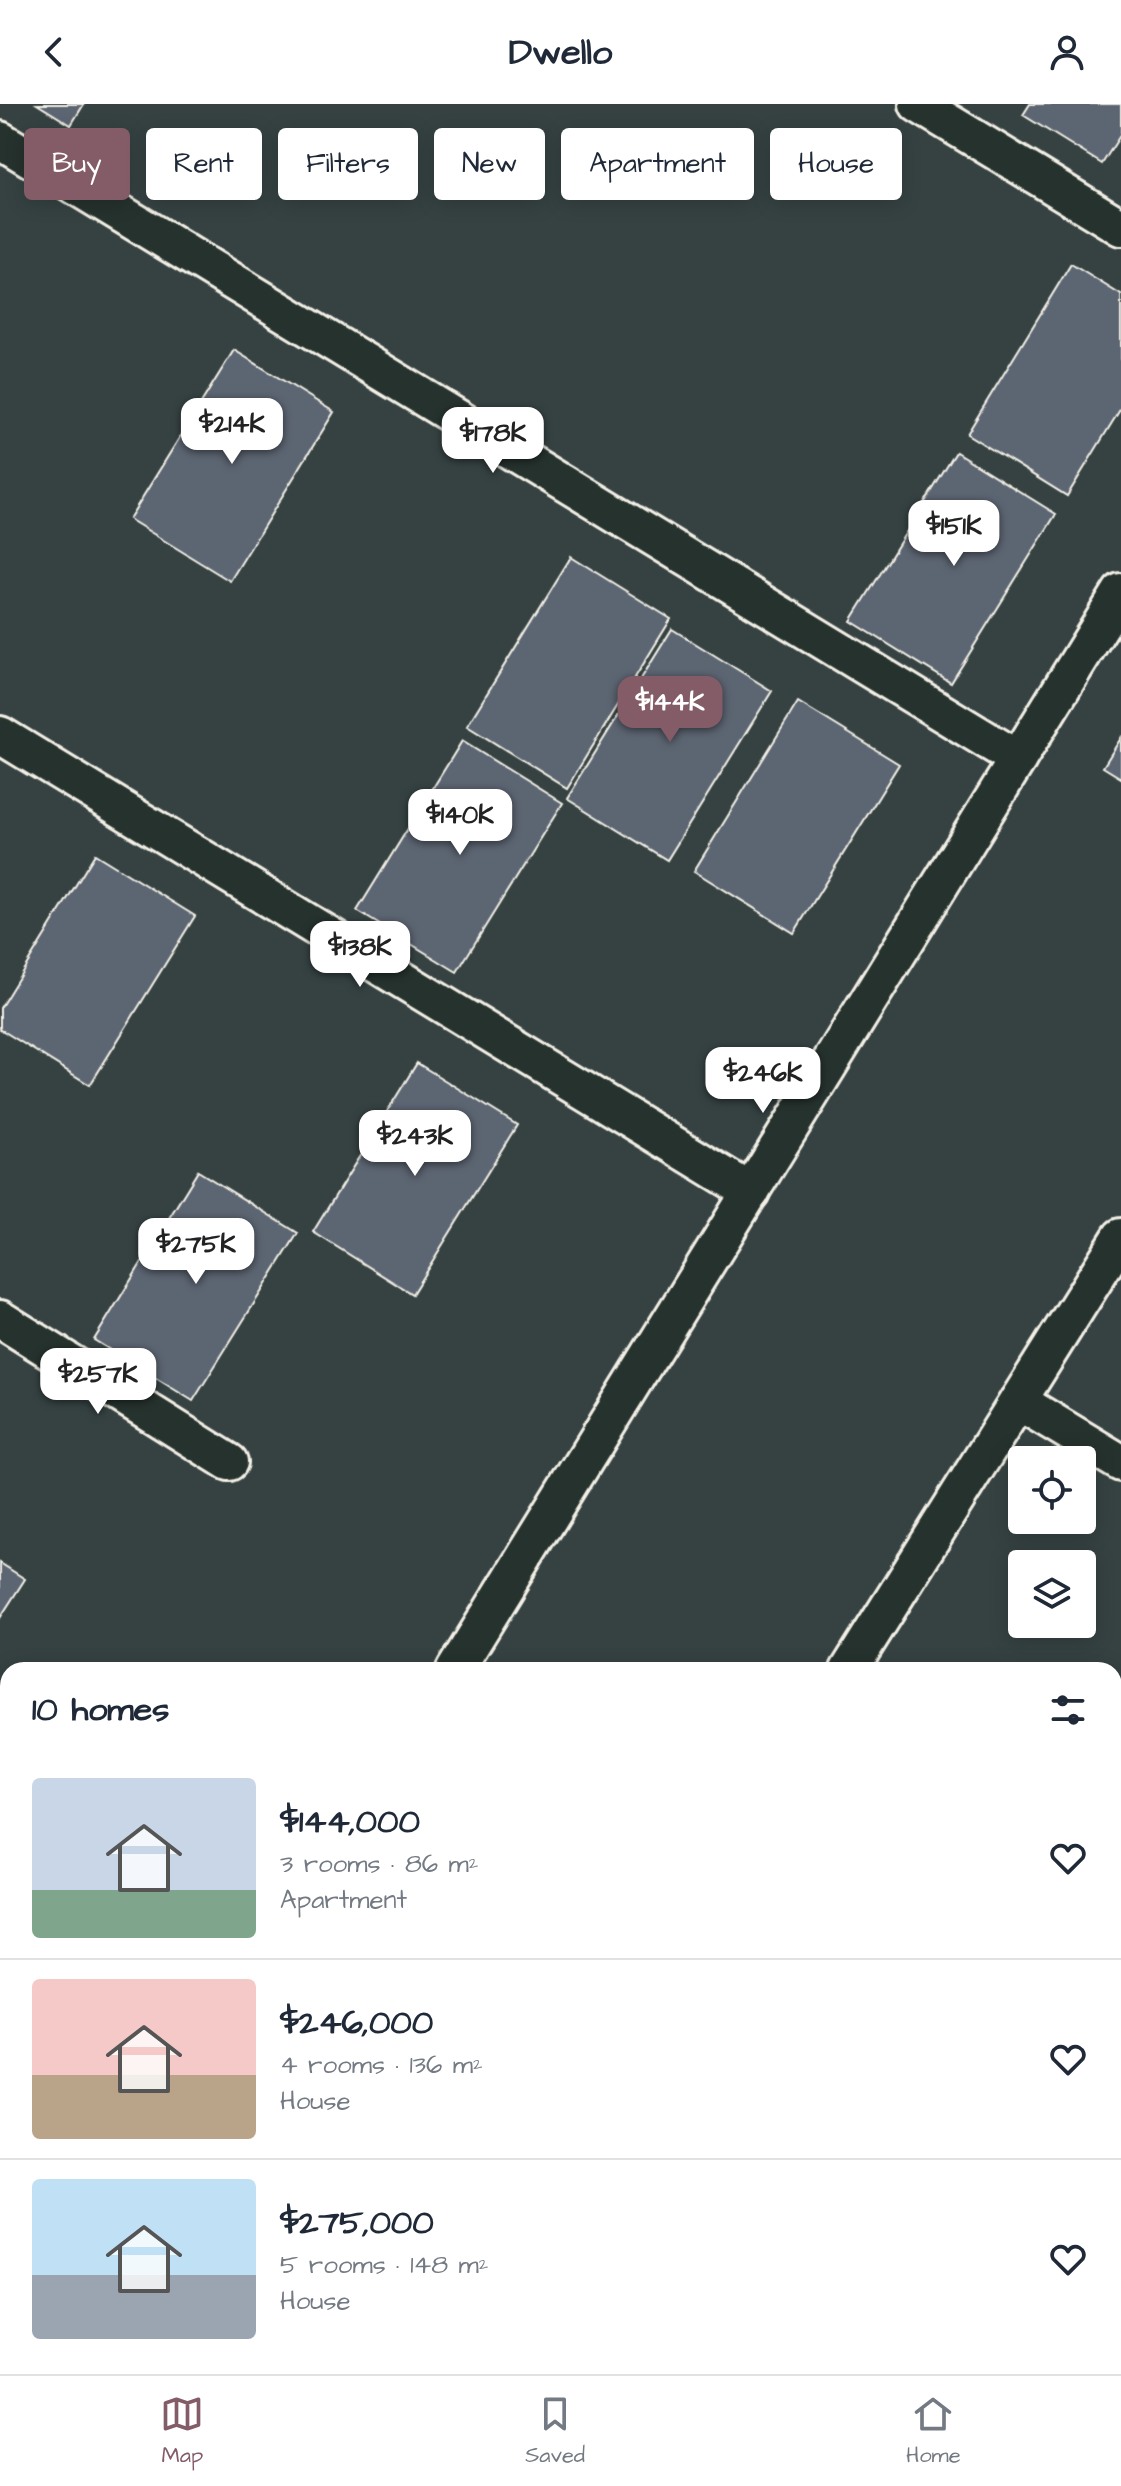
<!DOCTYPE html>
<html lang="en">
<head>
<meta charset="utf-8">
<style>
  :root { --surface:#fff; --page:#f6f6f7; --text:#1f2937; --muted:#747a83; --line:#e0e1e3; --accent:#845c67 }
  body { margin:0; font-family:"Architects Daughter",sans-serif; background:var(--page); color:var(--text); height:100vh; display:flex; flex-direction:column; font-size:30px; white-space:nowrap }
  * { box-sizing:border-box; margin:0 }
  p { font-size:26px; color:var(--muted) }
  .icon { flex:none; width:44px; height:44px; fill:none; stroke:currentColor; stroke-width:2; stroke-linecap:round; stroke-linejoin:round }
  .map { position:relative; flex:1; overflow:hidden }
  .sheet { position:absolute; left:0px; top:1558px; width:1122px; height:712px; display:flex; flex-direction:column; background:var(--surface); border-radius:24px 24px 0 0; box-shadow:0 4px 20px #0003 }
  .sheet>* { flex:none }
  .top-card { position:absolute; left:24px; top:24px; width:1074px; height:72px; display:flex; gap:16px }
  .tools { position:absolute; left:1008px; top:1342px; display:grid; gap:16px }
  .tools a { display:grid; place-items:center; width:88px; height:88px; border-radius:8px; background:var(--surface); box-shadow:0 4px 20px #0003; font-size:40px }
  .price { position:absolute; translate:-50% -68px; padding:0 18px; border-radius:16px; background:#fff; color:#222; font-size:26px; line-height:52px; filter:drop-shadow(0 2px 4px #0008) }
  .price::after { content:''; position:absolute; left:50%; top:48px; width:24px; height:18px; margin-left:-12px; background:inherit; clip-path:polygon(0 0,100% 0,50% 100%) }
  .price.active { background:var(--accent); color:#fff }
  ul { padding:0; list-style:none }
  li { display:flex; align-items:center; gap:24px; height:200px; padding:0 32px }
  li+li { border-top:2px solid var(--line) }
  li span { display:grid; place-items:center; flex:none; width:224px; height:160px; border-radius:8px; color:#555 }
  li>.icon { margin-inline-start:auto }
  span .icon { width:96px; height:96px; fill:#fffc; stroke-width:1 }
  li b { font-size:34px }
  h2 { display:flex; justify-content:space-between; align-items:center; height:96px; padding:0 32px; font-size:34px }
  .chip { padding:0 28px; border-radius:8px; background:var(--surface); box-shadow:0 4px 20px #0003; font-size:28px; line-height:72px }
  .chip.active { background:var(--accent); color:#fff }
  header { display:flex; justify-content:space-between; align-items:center; height:104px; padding:0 32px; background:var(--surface); font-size:36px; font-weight:700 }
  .menu { display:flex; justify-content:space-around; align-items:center; height:112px; border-top:2px solid var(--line); background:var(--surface); font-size:22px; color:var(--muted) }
  .menu a { display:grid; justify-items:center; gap:4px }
  .menu .active { color:var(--accent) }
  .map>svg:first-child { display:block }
  .building { fill:#5c6572; stroke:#f4f1e8; stroke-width:2 }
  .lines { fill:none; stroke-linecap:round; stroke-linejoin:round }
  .street-casing { stroke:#f4f1e8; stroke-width:42 }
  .street { stroke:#26332d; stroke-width:36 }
</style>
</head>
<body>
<header><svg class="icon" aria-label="back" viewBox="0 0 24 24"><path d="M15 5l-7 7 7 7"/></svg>Dwello<svg class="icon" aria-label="person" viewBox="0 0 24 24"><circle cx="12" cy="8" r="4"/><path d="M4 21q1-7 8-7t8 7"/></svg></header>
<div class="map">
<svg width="1121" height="2270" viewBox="0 0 1121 2270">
  <rect width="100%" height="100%" fill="#364242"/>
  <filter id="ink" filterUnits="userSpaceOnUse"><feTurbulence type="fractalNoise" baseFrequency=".0125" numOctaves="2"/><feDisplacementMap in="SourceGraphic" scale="16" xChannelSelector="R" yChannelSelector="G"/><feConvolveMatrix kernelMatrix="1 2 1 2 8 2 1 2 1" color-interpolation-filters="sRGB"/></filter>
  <g filter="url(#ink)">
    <g class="building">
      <polygon points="37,0 84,0 71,21"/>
      <polygon points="1030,0 1121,0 1121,30 1102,60 1023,11"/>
      <polygon points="1071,160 1121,191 1121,304 1067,392 967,330"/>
      <polygon points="234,246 334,308 230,477 129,415"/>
      <polygon points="956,348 1056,410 951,579 851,517"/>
      <polygon points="571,453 671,515 567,684 467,622"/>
      <polygon points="672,525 772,587 667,756 567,694"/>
      <polygon points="798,598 899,660 794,829 694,767"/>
      <polygon points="1121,634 1121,674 1103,663"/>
      <polygon points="462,637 562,699 457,868 357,807"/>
      <polygon points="95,750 195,812 90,981 0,925 0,904"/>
      <polygon points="417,959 517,1021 412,1190 313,1128"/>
      <polygon points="198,1067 298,1129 193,1297 94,1236"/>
      <polygon points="0,1459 25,1475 0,1514"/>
      <polygon points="1114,2178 1121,2183 1121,2227 1114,2238"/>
      <polygon points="877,2262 881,2262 895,2270 872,2270"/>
    </g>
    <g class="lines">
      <g class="street-casing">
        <g id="street">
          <polyline points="918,0 1121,123"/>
          <polyline points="0,36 1018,655"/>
          <polyline points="0,631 751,1088"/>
          <polyline points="0,1215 229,1358"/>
          <polyline points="1018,1297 1121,1359"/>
          <polyline points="455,1566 1121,488"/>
          <polyline points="849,1566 1121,1133"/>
          <polyline points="0,1642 8,1647"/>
          <polyline points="1114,1942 1121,1946"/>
          <polyline points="939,2262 952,2270"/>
          <polyline points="20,2270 25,2262"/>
          <polyline points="407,2270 412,2262"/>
        </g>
      </g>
      <use href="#street" class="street"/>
    </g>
  </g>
</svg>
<div class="tools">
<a><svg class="icon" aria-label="locate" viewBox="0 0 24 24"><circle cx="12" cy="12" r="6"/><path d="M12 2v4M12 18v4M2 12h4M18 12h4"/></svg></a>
<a><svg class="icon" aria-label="layers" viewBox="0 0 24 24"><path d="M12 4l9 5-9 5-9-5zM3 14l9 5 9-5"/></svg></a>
</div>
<b class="price" style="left:232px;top:362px">$214K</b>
<b class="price" style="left:493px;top:371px">$178K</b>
<b class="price" style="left:954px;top:464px">$151K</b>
<b class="price active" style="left:670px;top:640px">$144K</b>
<b class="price" style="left:460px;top:753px">$140K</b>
<b class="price" style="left:360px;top:885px">$138K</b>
<b class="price" style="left:763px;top:1011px">$246K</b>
<b class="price" style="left:415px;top:1074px">$243K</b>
<b class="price" style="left:196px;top:1182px">$275K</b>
<b class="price" style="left:98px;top:1312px">$257K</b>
<div class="top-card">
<a class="chip active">Buy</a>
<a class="chip">Rent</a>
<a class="chip">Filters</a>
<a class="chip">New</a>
<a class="chip">Apartment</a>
<a class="chip">House</a>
</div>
<section class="sheet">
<h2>10 homes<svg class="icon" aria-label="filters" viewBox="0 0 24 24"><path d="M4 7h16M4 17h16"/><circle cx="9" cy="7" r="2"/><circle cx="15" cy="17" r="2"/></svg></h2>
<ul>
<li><span style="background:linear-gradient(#c9d6e8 70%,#7fa58c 0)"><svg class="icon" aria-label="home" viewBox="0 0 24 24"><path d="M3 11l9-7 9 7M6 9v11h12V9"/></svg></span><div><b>$144,000</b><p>3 rooms · 86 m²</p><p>Apartment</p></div><svg class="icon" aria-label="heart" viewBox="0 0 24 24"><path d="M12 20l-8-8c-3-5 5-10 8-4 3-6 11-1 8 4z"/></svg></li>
<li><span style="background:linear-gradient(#f6c9c9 60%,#b9a48a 0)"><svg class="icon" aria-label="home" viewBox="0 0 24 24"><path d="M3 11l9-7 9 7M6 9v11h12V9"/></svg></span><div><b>$246,000</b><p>4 rooms · 136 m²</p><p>House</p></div><svg class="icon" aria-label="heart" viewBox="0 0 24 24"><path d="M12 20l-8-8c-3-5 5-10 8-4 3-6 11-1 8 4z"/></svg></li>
<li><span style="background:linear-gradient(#bfe0f5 60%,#9aa5b1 0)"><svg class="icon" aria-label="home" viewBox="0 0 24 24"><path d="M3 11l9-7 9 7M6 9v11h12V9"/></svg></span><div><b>$275,000</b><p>5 rooms · 148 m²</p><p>House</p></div><svg class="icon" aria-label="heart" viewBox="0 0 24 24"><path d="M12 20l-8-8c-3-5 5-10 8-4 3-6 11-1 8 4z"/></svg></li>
</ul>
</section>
</div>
<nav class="menu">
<a class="active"><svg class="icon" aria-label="map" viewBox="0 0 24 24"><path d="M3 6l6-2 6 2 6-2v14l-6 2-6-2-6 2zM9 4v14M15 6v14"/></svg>Map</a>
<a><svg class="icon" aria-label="saved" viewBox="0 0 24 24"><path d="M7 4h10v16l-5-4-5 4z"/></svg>Saved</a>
<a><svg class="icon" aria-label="home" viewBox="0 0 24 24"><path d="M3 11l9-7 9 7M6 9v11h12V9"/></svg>Home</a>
</nav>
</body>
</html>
